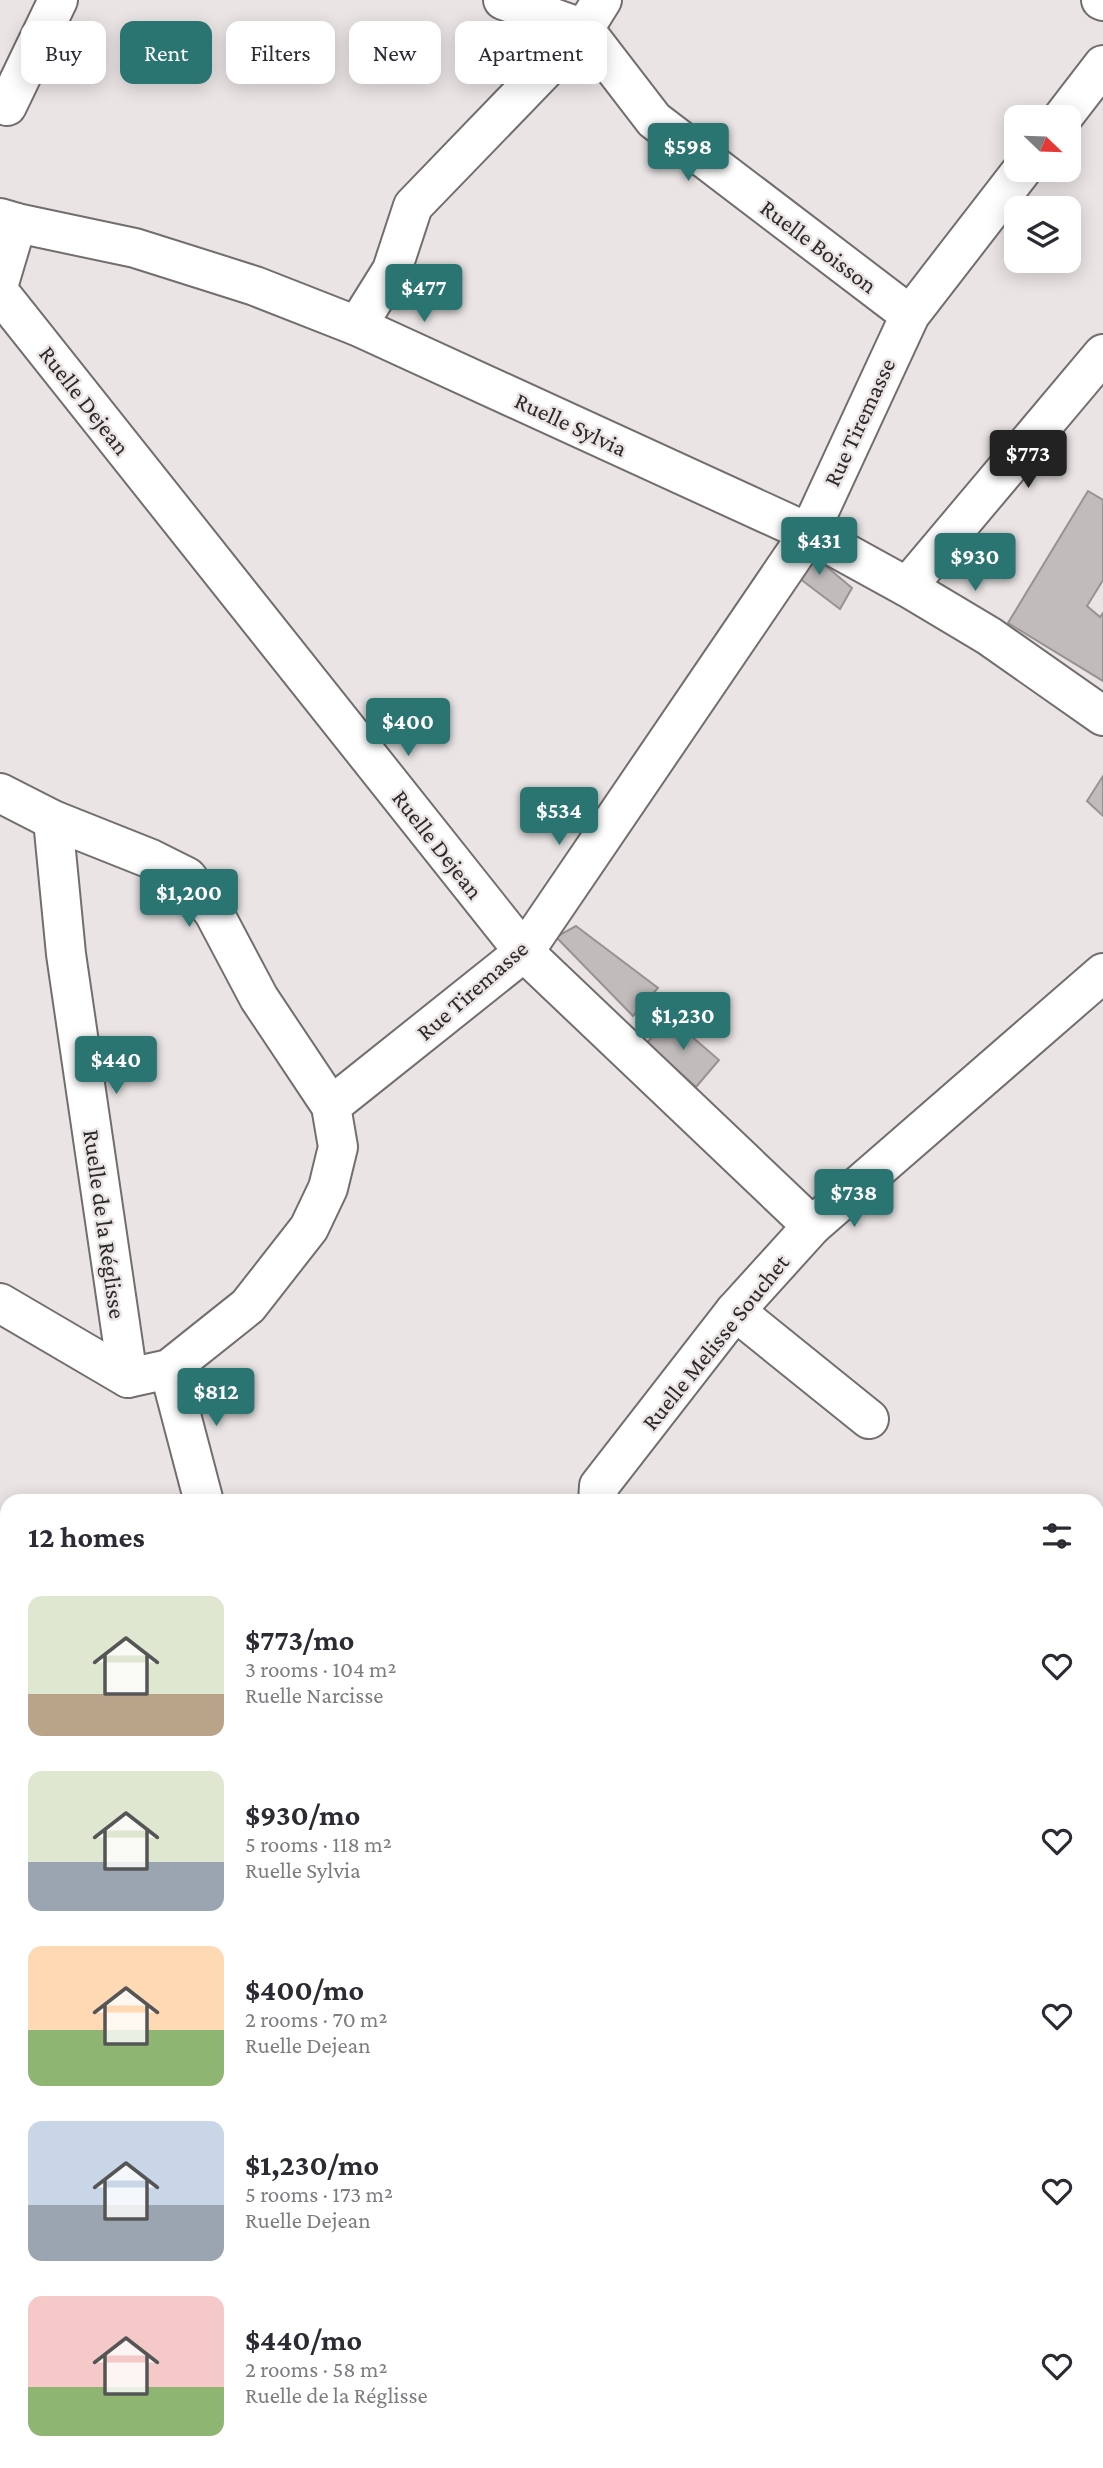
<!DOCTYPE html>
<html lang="en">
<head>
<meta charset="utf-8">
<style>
  :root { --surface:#fff; --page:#f7f7f7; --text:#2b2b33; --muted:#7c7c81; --accent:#2a7471 }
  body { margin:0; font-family:"Crimson Pro",serif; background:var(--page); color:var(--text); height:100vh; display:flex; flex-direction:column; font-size:26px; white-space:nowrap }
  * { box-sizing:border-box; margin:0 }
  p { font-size:23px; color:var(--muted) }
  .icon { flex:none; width:38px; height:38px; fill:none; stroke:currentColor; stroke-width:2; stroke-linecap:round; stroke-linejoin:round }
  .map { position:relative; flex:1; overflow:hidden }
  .panel { position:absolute; left:0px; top:1494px; width:1104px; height:975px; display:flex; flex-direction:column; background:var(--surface); border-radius:21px 21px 0 0; box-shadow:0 4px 18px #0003 }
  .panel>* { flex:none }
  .banner { position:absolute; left:21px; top:21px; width:700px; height:63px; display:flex; gap:14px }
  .needle { width:46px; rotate:113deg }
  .controls { position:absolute; left:1004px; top:105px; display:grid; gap:14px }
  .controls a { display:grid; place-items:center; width:77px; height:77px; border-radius:14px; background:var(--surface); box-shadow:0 4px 18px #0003; font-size:35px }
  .price { position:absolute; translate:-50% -60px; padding:0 16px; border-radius:7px; background:var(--accent); color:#fff; font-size:23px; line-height:46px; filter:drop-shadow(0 2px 4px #0008) }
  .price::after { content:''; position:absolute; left:50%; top:42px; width:21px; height:16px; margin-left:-10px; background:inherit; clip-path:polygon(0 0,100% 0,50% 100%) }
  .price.on { background:#222; color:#fff }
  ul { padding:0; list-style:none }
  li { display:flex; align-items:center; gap:21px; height:175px; padding:0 28px }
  li span { display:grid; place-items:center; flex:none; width:196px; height:140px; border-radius:14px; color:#555 }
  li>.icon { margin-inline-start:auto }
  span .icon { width:84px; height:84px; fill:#fffc; stroke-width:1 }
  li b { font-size:30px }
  h2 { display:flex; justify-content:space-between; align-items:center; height:84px; padding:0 28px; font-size:30px }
  .tag { padding:0 24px; border-radius:14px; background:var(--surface); box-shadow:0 4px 18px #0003; font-size:24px; line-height:63px }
  .tag.on { background:var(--accent); color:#fff }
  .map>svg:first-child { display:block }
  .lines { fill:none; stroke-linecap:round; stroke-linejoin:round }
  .stream { stroke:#76c5c1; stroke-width:12 }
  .building { fill:#c1bcbb; stroke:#989393; stroke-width:2 }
  .minor-casing { stroke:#726e6d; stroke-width:42 }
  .path { stroke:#928e8e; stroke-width:4.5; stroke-dasharray:7 3.5; stroke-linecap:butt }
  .minor { stroke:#fff; stroke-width:38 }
  .labels { text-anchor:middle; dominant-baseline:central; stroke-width:5; stroke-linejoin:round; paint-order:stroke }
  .street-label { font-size:24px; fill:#2c2a2a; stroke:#eae4e4 }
</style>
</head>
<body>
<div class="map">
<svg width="1103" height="2468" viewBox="0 0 1103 2468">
  <rect width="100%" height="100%" fill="#eae4e4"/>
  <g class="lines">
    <g class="stream">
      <polyline points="1097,2112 1103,2108"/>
      <polyline points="504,2468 519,2462"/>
    </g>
  </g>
  <g class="building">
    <polygon points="1088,491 1103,500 1103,580 1087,606 1100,617 1103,613 1103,681 1008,623"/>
    <polygon points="802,546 852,588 840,609 783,566"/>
    <polygon points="1103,776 1103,816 1087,801"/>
    <polygon points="576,926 658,988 633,1016 556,937"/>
    <polygon points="669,1017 719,1060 696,1087 647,1043"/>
  </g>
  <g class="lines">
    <g class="minor-casing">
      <g id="minor">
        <polyline points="503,0 584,29 654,120 910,315"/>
        <polyline points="1101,0 1103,1"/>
        <polyline points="7,106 58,0"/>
        <polyline points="1063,117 1103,65"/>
        <polyline points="0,218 17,223 135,248 255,286 357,326 809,533 907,587 989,636 1103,716"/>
        <polyline points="0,280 17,223"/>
        <polyline points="0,293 524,952 812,1226"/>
        <polyline points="357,326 392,270 413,206 584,29 602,0"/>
        <polyline points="907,587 1103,354"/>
        <polyline points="0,793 53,820 151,859 187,877 214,913 259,998 331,1106"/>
        <polyline points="53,820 66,954 128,1378"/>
        <polyline points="0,1303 128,1378 169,1369 248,1306 309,1228 328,1188 338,1147 331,1106 524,952 809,533 910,315 1022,170"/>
        <polyline points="735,1311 869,1419"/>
        <polyline points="169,1369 204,1502"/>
        <polyline points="598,1502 599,1486 735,1311 812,1226 1103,973"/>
        <polyline points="1097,1667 1103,1662"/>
        <polyline points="1097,2068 1103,2065"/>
        <polyline points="0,2075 7,2072"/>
        <polyline points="1097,2238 1103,2246"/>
        <polyline points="1097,2314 1103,2311"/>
        <polyline points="0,2336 7,2335"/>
        <polyline points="196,2462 199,2468"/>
        <polyline points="821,2468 829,2462"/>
      </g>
    </g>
    <polyline class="path" points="1097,2126 1103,2123"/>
    <use href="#minor" class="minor"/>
  </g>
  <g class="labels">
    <g class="street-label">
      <text transform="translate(819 246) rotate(37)">Ruelle Boisson</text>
      <text transform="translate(85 400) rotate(52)">Ruelle Dejean</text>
      <text transform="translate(859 422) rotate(-65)">Rue Tiremasse</text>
      <text transform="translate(571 424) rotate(25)">Ruelle Sylvia</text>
      <text transform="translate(438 844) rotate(52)">Ruelle Dejean</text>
      <text transform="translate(472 990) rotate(-41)">Rue Tiremasse</text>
      <text transform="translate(105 1224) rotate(82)">Ruelle de la Réglisse</text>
      <text transform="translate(715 1342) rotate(-51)">Ruelle Melisse Souchet</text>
    </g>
  </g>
</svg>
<div class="controls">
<a><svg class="needle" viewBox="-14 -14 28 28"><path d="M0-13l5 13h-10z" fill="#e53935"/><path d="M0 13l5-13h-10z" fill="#7c7c81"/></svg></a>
<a><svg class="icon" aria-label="layers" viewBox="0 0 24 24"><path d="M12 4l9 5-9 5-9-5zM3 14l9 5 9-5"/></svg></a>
</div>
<b class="price" style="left:688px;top:183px">$598</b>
<b class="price" style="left:424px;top:324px">$477</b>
<b class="price on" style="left:1028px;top:490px">$773</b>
<b class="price" style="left:819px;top:577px">$431</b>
<b class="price" style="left:975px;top:593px">$930</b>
<b class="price" style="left:408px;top:758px">$400</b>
<b class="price" style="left:559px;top:847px">$534</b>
<b class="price" style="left:189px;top:929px">$1,200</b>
<b class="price" style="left:683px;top:1052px">$1,230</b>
<b class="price" style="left:116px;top:1096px">$440</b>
<b class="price" style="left:854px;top:1229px">$738</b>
<b class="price" style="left:216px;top:1428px">$812</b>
<div class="banner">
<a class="tag">Buy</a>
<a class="tag on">Rent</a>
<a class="tag">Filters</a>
<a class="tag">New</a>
<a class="tag">Apartment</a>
</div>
<section class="panel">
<h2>12 homes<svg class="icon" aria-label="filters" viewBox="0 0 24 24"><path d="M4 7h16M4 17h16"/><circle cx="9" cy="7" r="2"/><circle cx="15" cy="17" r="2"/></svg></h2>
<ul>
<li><span style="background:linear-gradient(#dfe7d0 70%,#b9a48a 0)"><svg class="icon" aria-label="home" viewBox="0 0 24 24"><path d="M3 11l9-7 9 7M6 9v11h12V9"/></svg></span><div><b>$773/mo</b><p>3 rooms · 104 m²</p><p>Ruelle Narcisse</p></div><svg class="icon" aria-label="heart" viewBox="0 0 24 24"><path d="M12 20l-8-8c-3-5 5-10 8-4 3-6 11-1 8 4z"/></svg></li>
<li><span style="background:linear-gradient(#dfe7d0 65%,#9aa5b1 0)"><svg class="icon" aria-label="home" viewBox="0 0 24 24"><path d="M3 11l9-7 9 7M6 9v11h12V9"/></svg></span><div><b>$930/mo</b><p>5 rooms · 118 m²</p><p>Ruelle Sylvia</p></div><svg class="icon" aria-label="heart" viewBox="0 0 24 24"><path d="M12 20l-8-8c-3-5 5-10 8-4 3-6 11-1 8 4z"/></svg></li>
<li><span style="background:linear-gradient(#ffd9b3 60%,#8fb573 0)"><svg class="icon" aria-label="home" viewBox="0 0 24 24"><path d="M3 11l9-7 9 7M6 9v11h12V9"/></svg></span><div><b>$400/mo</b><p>2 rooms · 70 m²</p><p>Ruelle Dejean</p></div><svg class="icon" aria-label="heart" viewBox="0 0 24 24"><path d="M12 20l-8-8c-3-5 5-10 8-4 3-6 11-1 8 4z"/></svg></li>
<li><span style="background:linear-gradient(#c9d6e8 60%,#9aa5b1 0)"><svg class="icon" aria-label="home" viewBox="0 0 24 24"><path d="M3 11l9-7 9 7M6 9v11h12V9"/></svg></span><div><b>$1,230/mo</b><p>5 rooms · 173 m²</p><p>Ruelle Dejean</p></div><svg class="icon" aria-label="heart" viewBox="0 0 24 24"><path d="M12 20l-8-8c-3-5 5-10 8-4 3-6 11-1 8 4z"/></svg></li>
<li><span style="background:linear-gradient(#f6c9c9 65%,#8fb573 0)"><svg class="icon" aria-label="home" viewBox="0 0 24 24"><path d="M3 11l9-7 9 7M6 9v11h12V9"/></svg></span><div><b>$440/mo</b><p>2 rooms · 58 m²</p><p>Ruelle de la Réglisse</p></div><svg class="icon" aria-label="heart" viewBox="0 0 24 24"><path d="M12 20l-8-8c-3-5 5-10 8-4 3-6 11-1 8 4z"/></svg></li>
</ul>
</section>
</div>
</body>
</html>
